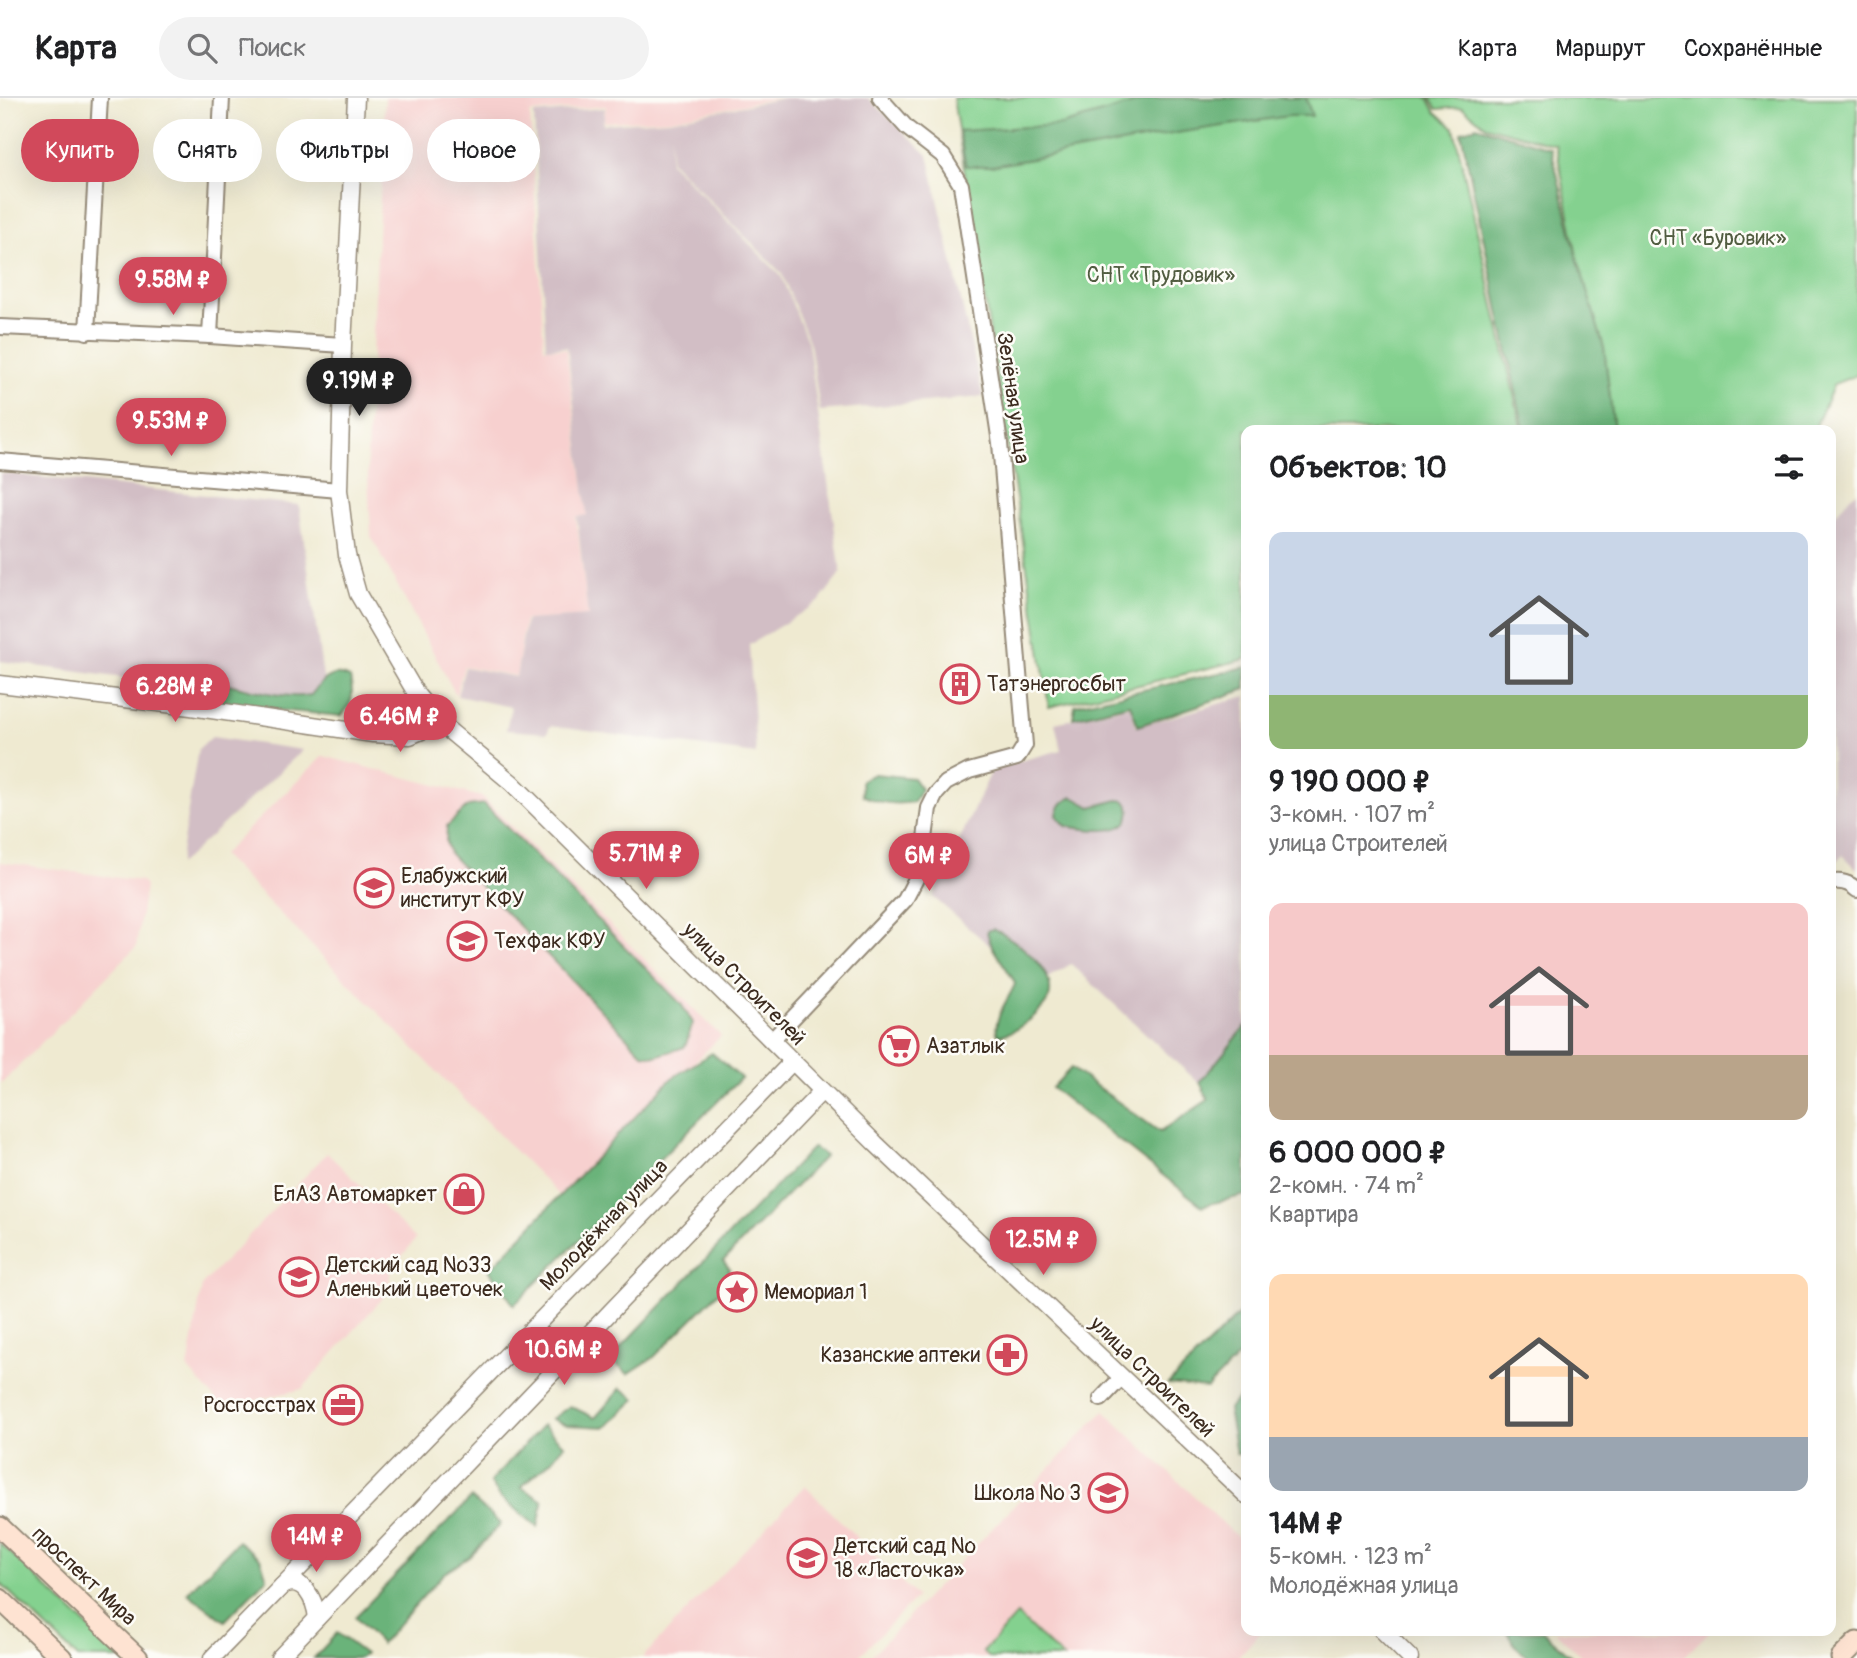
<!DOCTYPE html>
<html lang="ru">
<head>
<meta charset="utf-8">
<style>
  :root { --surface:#fff; --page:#f2f2f2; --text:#202124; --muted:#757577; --line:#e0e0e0; --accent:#d1495b }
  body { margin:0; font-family:Pangolin,sans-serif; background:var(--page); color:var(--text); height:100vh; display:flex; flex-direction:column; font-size:26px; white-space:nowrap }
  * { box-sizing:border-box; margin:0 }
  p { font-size:23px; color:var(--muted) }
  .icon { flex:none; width:38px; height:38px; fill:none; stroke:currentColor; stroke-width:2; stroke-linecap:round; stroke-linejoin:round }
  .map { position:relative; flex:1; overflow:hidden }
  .sheet { position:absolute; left:1241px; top:327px; width:595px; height:1211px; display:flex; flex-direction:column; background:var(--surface); border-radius:14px; box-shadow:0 7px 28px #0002 }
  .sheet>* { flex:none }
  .guide { position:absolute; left:21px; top:21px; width:665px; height:63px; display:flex; gap:14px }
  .price { position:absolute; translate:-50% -60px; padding:0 16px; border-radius:24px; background:var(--accent); color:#fff; font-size:23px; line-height:46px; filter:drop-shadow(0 2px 4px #0008) }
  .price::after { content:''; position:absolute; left:50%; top:42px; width:21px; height:16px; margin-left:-10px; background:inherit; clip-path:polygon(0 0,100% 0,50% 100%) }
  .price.on { background:#222; color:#fff }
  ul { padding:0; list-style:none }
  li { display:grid; align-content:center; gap:14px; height:371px; padding:0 28px }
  li span { display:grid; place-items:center; height:217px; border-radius:14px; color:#555 }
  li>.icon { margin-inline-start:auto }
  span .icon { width:126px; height:126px; fill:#fffc; stroke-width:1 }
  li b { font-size:30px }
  h2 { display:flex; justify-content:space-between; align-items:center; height:84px; padding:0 28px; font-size:30px }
  .pill { padding:0 24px; border-radius:32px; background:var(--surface); box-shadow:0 7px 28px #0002; font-size:24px; line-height:63px }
  .pill.on { background:var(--accent); color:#fff }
  header { display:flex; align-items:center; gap:42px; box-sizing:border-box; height:98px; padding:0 35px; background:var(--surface); border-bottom:2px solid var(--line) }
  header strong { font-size:33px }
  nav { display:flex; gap:38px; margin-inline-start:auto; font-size:24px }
  .search { width:490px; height:63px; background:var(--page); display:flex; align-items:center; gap:18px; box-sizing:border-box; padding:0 24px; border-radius:38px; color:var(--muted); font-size:26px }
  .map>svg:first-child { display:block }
  .built { fill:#f7d0cf }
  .industrial { fill:#d2bec5 }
  .green { fill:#84d18f; stroke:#607e56; stroke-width:2 }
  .forest { fill:#6bb37a; stroke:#536e4c; stroke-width:2 }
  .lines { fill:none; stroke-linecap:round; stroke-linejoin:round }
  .minor-casing { stroke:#958a78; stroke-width:18 }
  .tertiary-casing { stroke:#958a78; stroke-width:19 }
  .secondary-casing { stroke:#958a78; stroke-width:23 }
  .minor { stroke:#fff; stroke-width:14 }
  .tertiary { stroke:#fff; stroke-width:16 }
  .secondary { stroke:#fee3d2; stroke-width:19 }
  .labels { text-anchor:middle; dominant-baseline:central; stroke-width:5; stroke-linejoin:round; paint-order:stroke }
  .park-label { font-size:21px; fill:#515c40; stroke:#fdfcf7 }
  .street-label { font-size:21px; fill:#3b2a1e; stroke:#fdfcf7 }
  .poi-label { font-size:21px; fill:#3b2a1e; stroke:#fdfcf7; text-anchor:start }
</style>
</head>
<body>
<header>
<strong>Карта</strong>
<div class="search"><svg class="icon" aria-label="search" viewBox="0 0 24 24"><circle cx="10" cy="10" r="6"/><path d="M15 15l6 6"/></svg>Поиск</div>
<nav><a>Карта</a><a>Маршрут</a><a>Сохранённые</a></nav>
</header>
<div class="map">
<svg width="1857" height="1560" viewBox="0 0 1857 1560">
  <rect width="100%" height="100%" fill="#fdfcf7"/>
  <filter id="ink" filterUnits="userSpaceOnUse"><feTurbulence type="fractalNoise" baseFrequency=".0143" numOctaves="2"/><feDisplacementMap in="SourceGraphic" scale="14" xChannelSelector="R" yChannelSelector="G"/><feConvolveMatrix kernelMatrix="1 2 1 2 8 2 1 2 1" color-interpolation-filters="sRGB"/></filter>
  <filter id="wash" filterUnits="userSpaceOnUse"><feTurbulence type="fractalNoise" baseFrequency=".00686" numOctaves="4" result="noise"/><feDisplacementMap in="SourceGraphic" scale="28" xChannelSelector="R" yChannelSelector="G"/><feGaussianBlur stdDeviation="1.57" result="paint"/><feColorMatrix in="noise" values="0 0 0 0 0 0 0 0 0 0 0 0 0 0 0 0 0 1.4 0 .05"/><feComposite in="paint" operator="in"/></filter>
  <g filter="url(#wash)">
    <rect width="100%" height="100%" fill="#efead1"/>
    <g class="built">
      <polygon points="385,0 778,0 670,21 604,24 606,8 530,15 544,250 566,251 587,417 576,419 588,518 525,522 516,578 464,568 456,597 371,438 367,358"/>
      <polygon points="323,658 482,699 721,938 559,1097 222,757"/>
      <polygon points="0,764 141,783 145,788 136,849 2,985 0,983"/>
      <polygon points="327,1055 416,1141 391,1171 387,1195 302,1291 224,1310 188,1271 202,1187"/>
      <polygon points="1104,1313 1246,1447 1246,1533 1262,1533 1237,1560 869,1560"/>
      <polygon points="805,1388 917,1499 857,1560 642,1560"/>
      <polygon points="1555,1533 1710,1533 1683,1560 1583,1560"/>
    </g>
    <g class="industrial">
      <polygon points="784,0 868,0 928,57 983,299 820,313 810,246 782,176 671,63 670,35 670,64 781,178 808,245 841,475 819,504 749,547 756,656 550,628 547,635 506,632 511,609 457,598 465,569 516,579 526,522 588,518 577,419 587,417 567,249 546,250 534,16 605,10 603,26 670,22"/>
      <polygon points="0,375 299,407 327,608 0,563"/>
      <polygon points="1857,394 1857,771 1843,757 1834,766 1831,765 1830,424 1846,403"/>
      <polygon points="1246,598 1246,1029 1071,866 1036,887 933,799 993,670 1061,652 1055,625 1130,608 1136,629"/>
      <polygon points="212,639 303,652 179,767 198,651"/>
    </g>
    <g class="green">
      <polygon points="953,0 1428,0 1435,13 1454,30 1522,332 1246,332 1246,561 1049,609"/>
      <polygon points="1430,0 1857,0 1857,277 1834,286 1814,332 1614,332 1604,250 1577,159 1556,47 1486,28 1462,9 1437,11"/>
      <polygon points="0,1445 121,1560 78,1560 0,1485"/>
      <polygon points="1017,1517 1063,1560 990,1560 983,1554"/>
    </g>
    <g class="forest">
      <polygon points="1152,0 1306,0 1312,18 1289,18 1183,34 992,68 966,68 959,33 1061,27"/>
      <polygon points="1476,28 1551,50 1577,159 1604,250 1614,332 1524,332 1461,34"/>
      <polygon points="1246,569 1246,591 1138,628 1130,606 1073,620 1075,607"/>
      <path d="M175,576c40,2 99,28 136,21 10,-13 21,-27 39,-17 4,17 3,26 -9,38l-150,-14 -13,-5 -8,-11z"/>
      <path d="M874,676l39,4 8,11 -7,13c-19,3 -36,2 -52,-7l-1,-15z"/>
      <path d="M1073,699l18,10 27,-7 7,1c4,5 6,9 4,16 -6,20 -48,12 -63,9l-9,-10c1,-12 6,-14 16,-19z"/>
      <polygon points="484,706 681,906 693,925 685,949 656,958 643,956 450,756 446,744 447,728 468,708"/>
      <path d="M993,831c20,9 59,37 57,63 0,10 -11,19 -18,26 -9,7 -22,17 -34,17 -7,-14 11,-36 17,-51 -8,-20 -25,-32 -28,-53z"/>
      <polygon points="1246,928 1246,1097 1202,1108 1052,990 1071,970 1160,1034 1208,1002 1200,984"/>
      <polygon points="712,955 741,980 514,1207 489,1172 672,980"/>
      <polygon points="813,1049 825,1058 723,1163 730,1171 727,1175 730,1183 654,1259 628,1276 610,1261"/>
      <polygon points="1246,1209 1246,1251 1207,1290 1168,1286"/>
      <polygon points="621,1290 636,1301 606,1329 567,1327 552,1321 570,1308 595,1320"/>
      <polygon points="1246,1293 1246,1357 1236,1356 1228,1311"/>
      <polygon points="543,1327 564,1347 550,1364 521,1389 543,1403 538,1429 501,1400 490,1384"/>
      <polygon points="471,1400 501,1426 469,1459 443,1476 381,1546 355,1519"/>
      <polygon points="238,1443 260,1460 267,1480 225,1523 187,1495"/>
      <polygon points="1508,1533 1543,1533 1573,1560 1528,1560 1513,1545"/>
      <polygon points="337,1535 365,1556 360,1560 314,1560"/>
    </g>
  </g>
  <g filter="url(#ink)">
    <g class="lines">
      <g class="minor-casing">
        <g id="minor">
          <polyline points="0,229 210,238 343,247"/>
          <polyline points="87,234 100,0"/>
          <polyline points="210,238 222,0"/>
          <polyline points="0,363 339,392"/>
          <path d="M1830,785c10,-3 20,0 27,7"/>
          <polyline points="771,943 905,802 921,771 929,710 936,696 946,685 969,673 1017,660 1025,647 1000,345 961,87 943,58 907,30 880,0"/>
          <polyline points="1101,1301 1122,1279"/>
        </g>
      </g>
      <g class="tertiary-casing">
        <g id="tertiary">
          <polyline points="356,0 343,247 339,392 347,457 358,496 417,597 440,625 512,685 876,1046 1246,1397"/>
          <polyline points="0,586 191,609 373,636 410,638 440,625"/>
          <path d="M282,1488c22,-12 33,15 35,32"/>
          <polyline points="1383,1533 1410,1560"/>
          <polyline points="212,1560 792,964"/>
          <polyline points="279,1560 822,993"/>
        </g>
      </g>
      <g class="secondary-casing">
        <g id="secondary">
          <polyline points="0,1429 138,1560"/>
          <polyline points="0,1501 62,1560"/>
          <polyline points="1841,1560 1857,1544"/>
        </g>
      </g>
      <use href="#minor" class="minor"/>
      <use href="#tertiary" class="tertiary"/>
      <use href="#secondary" class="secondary"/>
    </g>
  </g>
  <defs>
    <g id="building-ring" transform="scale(2.0125)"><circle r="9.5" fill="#fdfcf7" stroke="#d1495b" stroke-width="1.5"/><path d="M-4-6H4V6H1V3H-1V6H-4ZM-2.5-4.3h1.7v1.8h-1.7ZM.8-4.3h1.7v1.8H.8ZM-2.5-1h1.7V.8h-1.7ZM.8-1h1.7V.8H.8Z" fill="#d1495b"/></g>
    <g id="university-ring" transform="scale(2.0125)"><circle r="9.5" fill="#fdfcf7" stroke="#d1495b" stroke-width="1.5"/><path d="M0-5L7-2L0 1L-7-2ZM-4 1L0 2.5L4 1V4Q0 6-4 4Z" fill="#d1495b"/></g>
    <g id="supermarket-ring" transform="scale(2.0125)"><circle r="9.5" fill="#fdfcf7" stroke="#d1495b" stroke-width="1.5"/><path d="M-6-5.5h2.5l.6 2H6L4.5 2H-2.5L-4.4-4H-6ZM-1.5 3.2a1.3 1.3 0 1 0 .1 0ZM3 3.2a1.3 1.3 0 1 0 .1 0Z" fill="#d1495b"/></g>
    <g id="shop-ring" transform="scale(2.0125)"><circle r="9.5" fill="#fdfcf7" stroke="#d1495b" stroke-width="1.5"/><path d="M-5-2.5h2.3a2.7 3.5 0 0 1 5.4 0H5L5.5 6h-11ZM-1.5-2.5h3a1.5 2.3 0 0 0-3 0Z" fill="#d1495b"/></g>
    <g id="school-ring" transform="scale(2.0125)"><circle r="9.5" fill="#fdfcf7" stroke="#d1495b" stroke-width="1.5"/><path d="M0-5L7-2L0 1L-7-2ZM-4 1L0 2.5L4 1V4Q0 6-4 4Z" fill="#d1495b"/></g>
    <g id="sight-ring" transform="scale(2.0125)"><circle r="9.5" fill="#fdfcf7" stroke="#d1495b" stroke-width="1.5"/><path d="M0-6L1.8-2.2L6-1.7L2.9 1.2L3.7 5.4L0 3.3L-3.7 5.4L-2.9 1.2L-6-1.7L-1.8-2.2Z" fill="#d1495b"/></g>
    <g id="pharmacy-ring" transform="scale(2.0125)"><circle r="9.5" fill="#fdfcf7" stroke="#d1495b" stroke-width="1.5"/><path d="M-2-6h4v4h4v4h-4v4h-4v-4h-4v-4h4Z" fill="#d1495b"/></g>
    <g id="office-ring" transform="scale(2.0125)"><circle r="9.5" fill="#fdfcf7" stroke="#d1495b" stroke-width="1.5"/><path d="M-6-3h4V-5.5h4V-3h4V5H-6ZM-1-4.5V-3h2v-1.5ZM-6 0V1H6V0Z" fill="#d1495b"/></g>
  </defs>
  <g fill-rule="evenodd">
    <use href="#building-ring" x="960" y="586"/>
    <use href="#university-ring" x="374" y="790"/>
    <use href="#university-ring" x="467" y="843"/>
    <use href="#supermarket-ring" x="899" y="948"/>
    <use href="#shop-ring" x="464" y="1096"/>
    <use href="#school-ring" x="299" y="1179"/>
    <use href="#sight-ring" x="737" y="1194"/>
    <use href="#pharmacy-ring" x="1007" y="1257"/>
    <use href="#office-ring" x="343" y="1307"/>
    <use href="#school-ring" x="1108" y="1395"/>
    <use href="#school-ring" x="807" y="1460"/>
  </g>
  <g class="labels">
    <g class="park-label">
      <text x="1718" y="140">СНТ «Буровик»</text>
      <text x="1161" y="177">СНТ «Трудовик»</text>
    </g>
    <g class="street-label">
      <text transform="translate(1013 300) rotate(82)">Зелёная улица</text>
      <text transform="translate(744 886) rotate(45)">улица Строителей</text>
      <text transform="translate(604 1127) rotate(-46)">Молодёжная улица</text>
      <text transform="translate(1152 1279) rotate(44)">улица Строителей</text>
      <text transform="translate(84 1478) rotate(43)">проспект Мира</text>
    </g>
    <g class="poi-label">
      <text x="987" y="586">Татэнергосбыт</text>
      <text x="401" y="778">Елабужский<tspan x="401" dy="24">институт КФУ</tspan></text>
      <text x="494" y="843">Техфак КФУ</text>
      <text x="926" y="948">Азатлык</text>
      <text x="437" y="1096" text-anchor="end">ЕлАЗ Автомаркет</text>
      <text x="326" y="1167">Детский сад №33<tspan x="326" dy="24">Аленький цветочек</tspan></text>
      <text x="764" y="1194">Мемориал 1</text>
      <text x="980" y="1257" text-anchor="end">Казанские аптеки</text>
      <text x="316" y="1307" text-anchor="end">Росгосстрах</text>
      <text x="1081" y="1395" text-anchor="end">Школа № 3</text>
      <text x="834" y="1448">Детский сад №<tspan x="834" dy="24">18 «Ласточка»</tspan></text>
    </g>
  </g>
</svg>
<b class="price" style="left:173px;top:219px">9.58M ₽</b>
<b class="price on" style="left:359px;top:320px">9.19M ₽</b>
<b class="price" style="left:171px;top:360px">9.53M ₽</b>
<b class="price" style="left:175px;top:626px">6.28M ₽</b>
<b class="price" style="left:400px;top:656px">6.46M ₽</b>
<b class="price" style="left:646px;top:793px">5.71M ₽</b>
<b class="price" style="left:929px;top:795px">6M ₽</b>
<b class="price" style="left:1043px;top:1179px">12.5M ₽</b>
<b class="price" style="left:564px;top:1289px">10.6M ₽</b>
<b class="price" style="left:316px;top:1476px">14M ₽</b>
<div class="guide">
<a class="pill on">Купить</a>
<a class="pill">Снять</a>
<a class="pill">Фильтры</a>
<a class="pill">Новое</a>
</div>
<section class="sheet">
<h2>Объектов: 10<svg class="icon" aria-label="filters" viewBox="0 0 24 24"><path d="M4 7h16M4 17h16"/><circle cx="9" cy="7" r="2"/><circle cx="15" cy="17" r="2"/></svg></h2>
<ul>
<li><span style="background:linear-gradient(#c9d6e8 75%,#8fb573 0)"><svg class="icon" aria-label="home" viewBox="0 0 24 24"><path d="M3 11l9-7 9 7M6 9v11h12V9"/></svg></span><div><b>9 190 000 ₽</b><p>3-комн. · 107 m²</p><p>улица Строителей</p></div></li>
<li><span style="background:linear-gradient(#f6c9c9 70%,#b9a48a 0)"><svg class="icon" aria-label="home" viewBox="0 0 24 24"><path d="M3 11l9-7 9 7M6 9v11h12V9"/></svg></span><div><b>6 000 000 ₽</b><p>2-комн. · 74 m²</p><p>Квартира</p></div></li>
<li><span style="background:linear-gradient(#ffd9b3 75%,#9aa5b1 0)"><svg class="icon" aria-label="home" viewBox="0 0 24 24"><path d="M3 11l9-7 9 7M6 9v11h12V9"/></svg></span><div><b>14M ₽</b><p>5-комн. · 123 m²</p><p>Молодёжная улица</p></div></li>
</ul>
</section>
</div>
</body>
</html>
